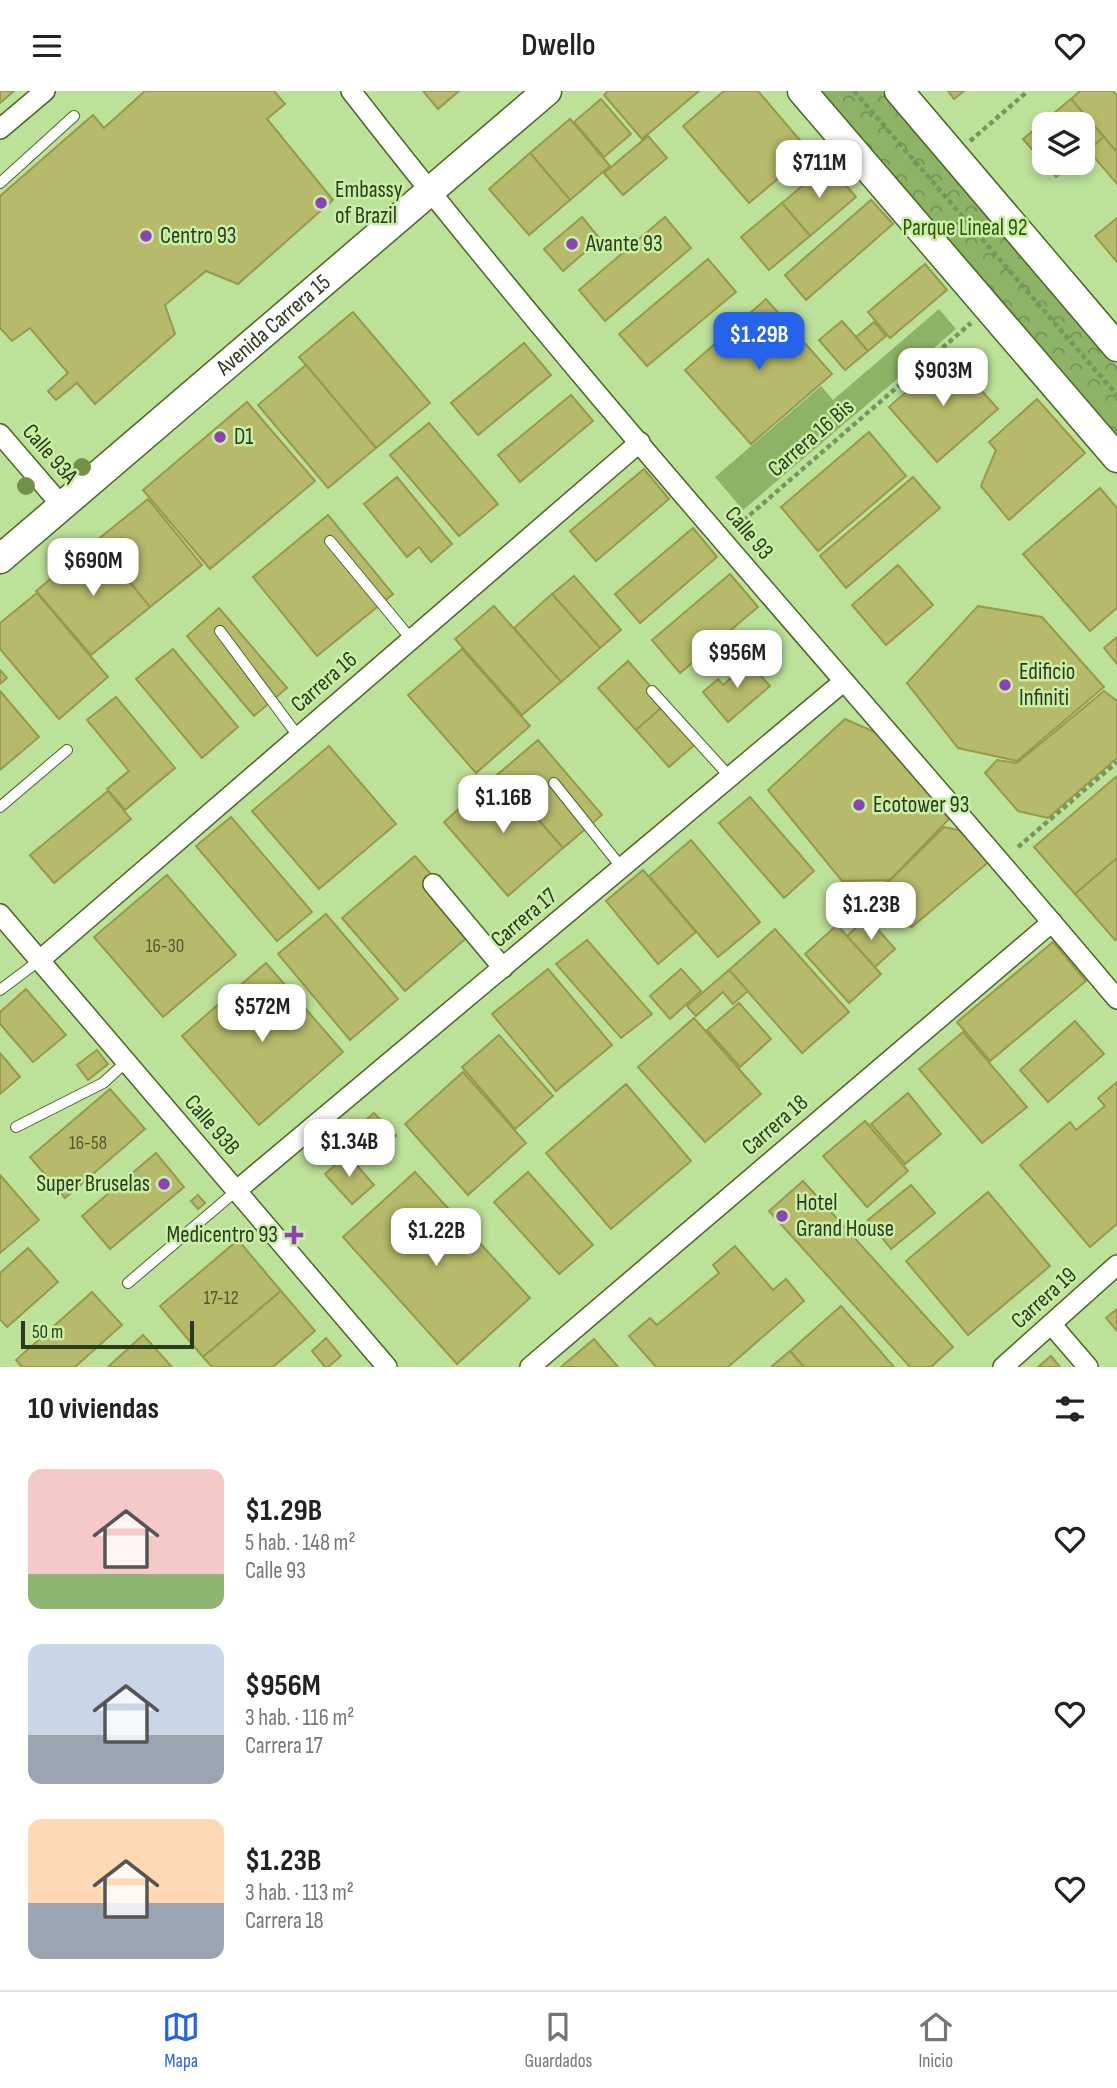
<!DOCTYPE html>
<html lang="es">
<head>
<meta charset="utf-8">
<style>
  :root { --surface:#fff; --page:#f6f6f6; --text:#222; --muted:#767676; --line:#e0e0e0; --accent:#2563eb }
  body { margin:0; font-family:"Sofia Sans Condensed",sans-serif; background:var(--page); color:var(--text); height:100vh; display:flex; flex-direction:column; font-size:26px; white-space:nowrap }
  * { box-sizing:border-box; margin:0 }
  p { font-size:23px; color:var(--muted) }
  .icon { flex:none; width:38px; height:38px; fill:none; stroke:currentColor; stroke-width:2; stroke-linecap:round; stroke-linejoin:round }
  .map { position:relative; height:1276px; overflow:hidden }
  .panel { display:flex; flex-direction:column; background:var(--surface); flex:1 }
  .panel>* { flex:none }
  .tools { position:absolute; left:1032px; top:21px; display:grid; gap:14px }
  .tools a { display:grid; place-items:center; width:63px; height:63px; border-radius:14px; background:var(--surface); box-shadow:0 4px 10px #0003; font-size:35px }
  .scale { position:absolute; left:21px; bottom:18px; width:173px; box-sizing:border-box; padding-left:7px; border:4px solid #2c3a1d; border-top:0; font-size:19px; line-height:24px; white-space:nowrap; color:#2c3a1d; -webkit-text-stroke:5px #c9efa6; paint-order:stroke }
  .price { position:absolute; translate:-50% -60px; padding:0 16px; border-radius:14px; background:#fff; color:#222; font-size:23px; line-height:46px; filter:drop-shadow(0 2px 4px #0008) }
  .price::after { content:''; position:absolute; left:50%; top:42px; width:21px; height:16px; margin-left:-10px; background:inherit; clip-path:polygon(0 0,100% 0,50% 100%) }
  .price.on { background:var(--accent); color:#fff }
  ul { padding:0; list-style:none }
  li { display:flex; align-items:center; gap:21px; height:175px; padding:0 28px }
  li span { display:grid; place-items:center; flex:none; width:196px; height:140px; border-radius:14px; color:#555 }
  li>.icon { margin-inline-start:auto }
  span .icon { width:84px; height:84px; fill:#fffc; stroke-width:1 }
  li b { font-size:30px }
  h2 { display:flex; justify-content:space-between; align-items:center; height:84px; padding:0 28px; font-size:30px }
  header { display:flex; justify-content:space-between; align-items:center; height:91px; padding:0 28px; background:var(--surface); font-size:32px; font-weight:600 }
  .dock { display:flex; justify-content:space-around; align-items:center; height:98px; border-top:2px solid var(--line); background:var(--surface); font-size:19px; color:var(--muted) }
  .dock a { display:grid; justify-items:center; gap:4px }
  .dock .on { color:var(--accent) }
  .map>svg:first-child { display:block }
  .grass { fill:#8db366 }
  .forest { fill:url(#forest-crowns) }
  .building { fill:#b7ba6a; stroke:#979a4a; stroke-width:2 }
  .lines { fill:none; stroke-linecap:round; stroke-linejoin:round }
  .lane-casing { stroke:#486723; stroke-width:12 }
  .street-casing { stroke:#486723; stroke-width:22 }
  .secondary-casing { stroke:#486723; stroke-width:31 }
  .path { stroke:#799460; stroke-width:4.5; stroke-dasharray:5 3.5; stroke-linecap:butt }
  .lane { stroke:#fff; stroke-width:10 }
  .street { stroke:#fff; stroke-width:19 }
  .secondary { stroke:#fff; stroke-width:28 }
  .tree { fill:#729347 }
  .poi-dot { fill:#8b43b6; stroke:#c9efa6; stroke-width:2.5 }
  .labels { text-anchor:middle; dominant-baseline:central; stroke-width:5; stroke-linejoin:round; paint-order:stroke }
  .number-label { font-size:19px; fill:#4f5a30 }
  .poi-label { font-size:23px; fill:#2c3a1d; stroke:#c9efa6; text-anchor:start }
  .park-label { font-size:23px; fill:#355404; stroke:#c9efa6 }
  .street-label { font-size:23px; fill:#2c3a1d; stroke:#c9efa6 }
</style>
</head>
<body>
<header><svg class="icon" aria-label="menu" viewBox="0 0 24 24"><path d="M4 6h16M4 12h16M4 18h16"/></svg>Dwello<svg class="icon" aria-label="heart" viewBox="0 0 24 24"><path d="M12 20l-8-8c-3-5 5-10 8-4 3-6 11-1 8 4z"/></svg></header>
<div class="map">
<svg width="1117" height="1276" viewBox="0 0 1117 1276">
  <defs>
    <pattern id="forest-crowns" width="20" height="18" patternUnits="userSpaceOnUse" patternTransform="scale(1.75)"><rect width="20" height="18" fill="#8db366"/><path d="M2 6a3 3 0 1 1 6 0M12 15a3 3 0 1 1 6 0" fill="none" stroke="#739353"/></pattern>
  </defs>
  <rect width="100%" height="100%" fill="#bce199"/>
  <polygon class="grass" points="939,218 956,238 743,419 715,386 821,295 833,309"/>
  <polygon class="forest" points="814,0 882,0 1117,275 1117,355"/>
  <g class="building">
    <polygon points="0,0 14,0 0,12"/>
    <polygon points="145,0 274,0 285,13 267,28 333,109 238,193 206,180 165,214 175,243 95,313 77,292 56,309 48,300 68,282 30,237 12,250 0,237 0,105 93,24 104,37"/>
    <polygon points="423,0 459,0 438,18"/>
    <polygon points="608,0 699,0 642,48 604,4"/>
    <polygon points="724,0 758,0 810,61 749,112 683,35"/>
    <polygon points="948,0 964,0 954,8"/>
    <polygon points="1080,0 1113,0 1117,5 1117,61 1071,8"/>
    <polygon points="601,8 631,43 604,66 574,31"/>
    <polygon points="1071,8 1104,46 1083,64 1083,33 1045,33 1045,72 1074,72 1056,86 1023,48"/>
    <polygon points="570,28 610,75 570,109 530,62"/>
    <polygon points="648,45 667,67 623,104 604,82"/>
    <polygon points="1104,46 1117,61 1117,93 1088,59"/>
    <polygon points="530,62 570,109 529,144 489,98"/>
    <polygon points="828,73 856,106 810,145 782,112"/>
    <polygon points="871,109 893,133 806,209 785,184"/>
    <polygon points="782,112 810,145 769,179 741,146"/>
    <polygon points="582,126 600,148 563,180 544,158"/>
    <polygon points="665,126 691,157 605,230 579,199"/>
    <polygon points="1117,127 1117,171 1095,145"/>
    <polygon points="708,168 736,201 647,275 619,243"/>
    <polygon points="925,173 947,199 890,247 868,221"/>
    <polygon points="766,208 832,283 751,353 685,279"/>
    <polygon points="353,221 430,312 376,357 299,266"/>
    <polygon points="842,230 868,260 845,279 819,249"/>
    <polygon points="874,231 886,245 868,260 856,246"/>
    <polygon points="524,252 551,284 478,344 451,312"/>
    <polygon points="949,263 998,318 937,371 889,316"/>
    <polygon points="306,274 376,357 328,397 258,314"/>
    <polygon points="571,304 593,330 520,391 498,364"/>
    <polygon points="1037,308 1085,362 1009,429 981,395 996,359 989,351"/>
    <polygon points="247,311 315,390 210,478 143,399"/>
    <polygon points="429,332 498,413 459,445 390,364"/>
    <polygon points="869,341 906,385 818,460 781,416"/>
    <polygon points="644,378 669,408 596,470 570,440"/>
    <polygon points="397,386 452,453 431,471 419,456 407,466 364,413"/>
    <polygon points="913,386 940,417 846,497 820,465"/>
    <polygon points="1100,397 1117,417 1117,517 1090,540 1023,463"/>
    <polygon points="148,408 202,474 150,516 96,450"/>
    <polygon points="328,424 393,503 317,565 253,486"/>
    <polygon points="693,437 717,466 640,532 615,503"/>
    <polygon points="96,450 150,516 91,564 36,500"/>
    <polygon points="898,474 933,514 886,554 852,514"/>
    <polygon points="730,483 758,516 680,582 652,549"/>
    <polygon points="574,485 621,539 600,557 552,503"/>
    <polygon points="37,502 108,586 59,628 0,558 0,532"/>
    <polygon points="552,503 600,557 561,591 514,537"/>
    <polygon points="494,515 561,591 522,624 455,548"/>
    <polygon points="978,515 1042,526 1104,596 1017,670 958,657 907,592"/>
    <polygon points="219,517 287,597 254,625 187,545"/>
    <polygon points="1117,546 1117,573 1104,557"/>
    <polygon points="173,558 238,636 202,667 136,588"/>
    <polygon points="462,558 530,635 476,682 408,604"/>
    <polygon points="744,566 770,595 728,631 703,601 718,588 723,594 734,584 729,578"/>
    <polygon points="628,570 666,613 636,639 598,597"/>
    <polygon points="0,579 7,587 0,593"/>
    <polygon points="0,600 39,646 0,679"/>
    <polygon points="1104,600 1117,610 1117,667 1048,727 1018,720 985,682 997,669 1017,672"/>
    <polygon points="116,606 175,677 125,719 107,698 129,680 87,629"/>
    <polygon points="666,613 699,650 669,676 636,639"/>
    <polygon points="845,628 886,646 949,728 890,789 842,790 768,699"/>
    <polygon points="538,649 602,724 563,757 498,683"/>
    <polygon points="329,655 396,733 319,798 252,720"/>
    <polygon points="498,683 563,757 508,805 444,731"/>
    <polygon points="1117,685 1117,767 1075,803 1034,756"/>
    <polygon points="108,700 131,728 54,792 30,764"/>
    <polygon points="750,706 814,780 784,807 719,732"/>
    <polygon points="231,726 312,821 277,850 196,755"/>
    <polygon points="944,736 967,741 991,769 912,836 879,830 858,797 888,791"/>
    <polygon points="691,749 760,831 718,866 649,785"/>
    <polygon points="415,765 478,837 405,900 342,827"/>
    <polygon points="1117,767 1117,847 1115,849 1075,803"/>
    <polygon points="643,779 696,841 658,873 606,810"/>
    <polygon points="167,784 236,864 163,926 94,846"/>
    <polygon points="844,800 864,822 850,835 830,813"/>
    <polygon points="326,823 398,908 350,949 278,863"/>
    <polygon points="867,826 895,858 875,876 847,845"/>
    <polygon points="837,834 881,883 849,912 805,863"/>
    <polygon points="775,838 849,921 802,962 729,879"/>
    <polygon points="587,849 652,923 621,947 556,873"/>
    <polygon points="1053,851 1086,890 990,970 957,931"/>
    <polygon points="266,872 343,961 259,1034 182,945"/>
    <polygon points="548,878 612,954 556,1000 492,923"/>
    <polygon points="681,878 701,900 670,928 650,905"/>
    <polygon points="729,879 748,900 733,913 723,901 696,925 687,915"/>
    <polygon points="26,898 66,944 33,971 0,933 0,921"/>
    <polygon points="739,912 771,948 740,976 707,939"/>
    <polygon points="694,927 761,1003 705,1051 638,976"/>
    <polygon points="1075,930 1104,963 1048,1011 1020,979"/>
    <polygon points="963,941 1027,1016 982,1052 919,978"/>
    <polygon points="499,944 553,1005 515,1038 462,976"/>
    <polygon points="97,959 108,973 88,989 77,974"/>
    <polygon points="0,962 20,986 0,1003"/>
    <polygon points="463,981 526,1052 468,1104 405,1033"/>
    <polygon points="1117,991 1117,1133 1090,1156 1020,1074 1070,1031 1076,1039 1105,1015 1098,1007"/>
    <polygon points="626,993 691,1070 611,1138 546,1062"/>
    <polygon points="110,998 145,1038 65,1107 30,1066"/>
    <polygon points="908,1002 941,1043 905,1073 871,1033"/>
    <polygon points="374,1022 396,1045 368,1070 346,1047"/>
    <polygon points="865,1030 908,1080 867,1116 823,1065"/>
    <polygon points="156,1062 184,1096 110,1158 82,1125"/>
    <polygon points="347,1063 374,1094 352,1113 325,1083"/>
    <polygon points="415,1081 530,1207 457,1273 343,1146"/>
    <polygon points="528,1081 593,1154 559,1183 494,1111"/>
    <polygon points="0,1084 39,1129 0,1162"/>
    <polygon points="803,1090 953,1256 931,1276 910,1276 769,1120"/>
    <polygon points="911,1094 935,1122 891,1158 868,1129"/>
    <polygon points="988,1101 1050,1175 968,1244 906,1170"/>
    <polygon points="198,1104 205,1112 198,1118 191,1110"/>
    <polygon points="238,1149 281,1200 203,1266 160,1215"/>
    <polygon points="735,1155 773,1199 786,1188 804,1210 728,1276 656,1276 629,1245 650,1227 657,1234 719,1182 713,1174"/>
    <polygon points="28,1157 58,1191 7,1236 0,1228 0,1182"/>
    <polygon points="281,1200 315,1240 273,1276 212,1276 203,1266"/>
    <polygon points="92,1201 122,1234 75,1276 22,1276 16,1269"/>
    <polygon points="841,1215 894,1276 804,1276 790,1260"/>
    <polygon points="1117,1218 1117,1240 1106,1227"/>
    <polygon points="143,1244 172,1276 108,1276"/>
    <polygon points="326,1247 341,1265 328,1276 325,1276 312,1260"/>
    <polygon points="594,1248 618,1276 561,1276"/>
    <polygon points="790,1260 804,1276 771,1276"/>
    <polygon points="1051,1265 1060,1276 1038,1276"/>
  </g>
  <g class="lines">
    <g class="lane-casing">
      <g id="lane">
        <polyline points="827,56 840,45"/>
        <polyline points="0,92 74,25"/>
        <polyline points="330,450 411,548"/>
        <polyline points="220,540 298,645"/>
        <polyline points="652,600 730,686"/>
        <polyline points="554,692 622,777"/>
        <polyline points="0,716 67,659"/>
        <polyline points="0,899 40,869"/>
        <polyline points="16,1036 103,992 126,971"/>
        <polyline points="128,1192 236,1100"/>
      </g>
    </g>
    <g class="street-casing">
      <g id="street">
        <path d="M351,0c243,313 511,605 766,908"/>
        <polyline points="0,38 45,0"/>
        <polyline points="0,343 62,415"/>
        <polyline points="433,793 503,877"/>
        <polyline points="0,823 387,1276"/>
        <polyline points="40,869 640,351"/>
        <polyline points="236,1100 843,591"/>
        <polyline points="1051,1233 1088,1276"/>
        <polyline points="530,1276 1052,831"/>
        <polyline points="1003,1276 1117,1174"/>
      </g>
    </g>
    <g class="secondary-casing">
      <g id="secondary">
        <polyline points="802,0 1117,367"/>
        <polyline points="899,0 1117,256"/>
        <path id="s1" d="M0,468l547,-468"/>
      </g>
    </g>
    <g class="path">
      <polyline points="854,0 1117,304"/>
      <polyline points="970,50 1028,0"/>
      <polyline points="737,435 971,232"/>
      <polyline points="1018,756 1117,671"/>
    </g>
    <use href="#lane" class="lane"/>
    <use href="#street" class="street"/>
    <use href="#secondary" class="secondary"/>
  </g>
  <g class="tree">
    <circle cx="82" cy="376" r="9"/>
    <circle cx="26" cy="395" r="9"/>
  </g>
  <g class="poi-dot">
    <circle cx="321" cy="112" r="7"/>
    <circle cx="146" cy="145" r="7"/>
    <circle cx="572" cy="153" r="7"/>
    <circle cx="220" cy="346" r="7"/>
    <circle cx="1005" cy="594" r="7"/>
    <circle cx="859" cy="714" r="7"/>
    <circle cx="164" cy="1093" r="7"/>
    <circle cx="782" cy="1125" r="7"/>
    <path d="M290.5 1133.5h7v7h7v7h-7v7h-7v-7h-7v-7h7z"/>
  </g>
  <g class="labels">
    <g class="number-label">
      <text x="165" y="855">16-30</text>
      <text x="88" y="1052">16-58</text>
      <text x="221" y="1207">17-12</text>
    </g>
    <g class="poi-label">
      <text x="335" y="99">Embassy<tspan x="335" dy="26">of Brazil</tspan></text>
      <text x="160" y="145">Centro 93</text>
      <text x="586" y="153">Avante 93</text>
      <text x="234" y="346">D1</text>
      <text x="1019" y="581">Edificio<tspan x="1019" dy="26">Infiniti</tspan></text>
      <text x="873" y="714">Ecotower 93</text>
      <text x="150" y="1093" text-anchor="end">Super Bruselas</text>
      <text x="796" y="1112">Hotel<tspan x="796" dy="26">Grand House</tspan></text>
      <text x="278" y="1144" text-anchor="end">Medicentro 93</text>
    </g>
    <g class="park-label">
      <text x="965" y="137">Parque Lineal 92</text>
    </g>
    <g class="street-label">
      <text stroke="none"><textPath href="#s1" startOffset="360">Avenida Carrera 15</textPath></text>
      <text transform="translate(811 347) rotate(-41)">Carrera 16 Bis</text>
      <text transform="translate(50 363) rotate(49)">Calle 93A</text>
      <text transform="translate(749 442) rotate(50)">Calle 93</text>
      <text transform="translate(324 591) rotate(-41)">Carrera 16</text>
      <text transform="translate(524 827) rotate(-40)">Carrera 17</text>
      <text transform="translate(212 1034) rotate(49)">Calle 93B</text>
      <text transform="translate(775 1034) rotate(-41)">Carrera 18</text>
      <text transform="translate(1044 1207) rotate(-42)">Carrera 19</text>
    </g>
  </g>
</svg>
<div class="tools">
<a><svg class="icon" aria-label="layers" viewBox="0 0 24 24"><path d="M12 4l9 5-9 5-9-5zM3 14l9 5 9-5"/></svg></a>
</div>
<div class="scale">50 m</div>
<b class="price" style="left:819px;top:109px">$711M</b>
<b class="price on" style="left:759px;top:281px">$1.29B</b>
<b class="price" style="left:943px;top:317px">$903M</b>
<b class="price" style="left:93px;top:507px">$690M</b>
<b class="price" style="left:737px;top:599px">$956M</b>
<b class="price" style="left:503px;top:744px">$1.16B</b>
<b class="price" style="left:871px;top:851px">$1.23B</b>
<b class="price" style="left:262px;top:953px">$572M</b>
<b class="price" style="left:349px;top:1088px">$1.34B</b>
<b class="price" style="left:436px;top:1177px">$1.22B</b>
</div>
<section class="panel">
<h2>10 viviendas<svg class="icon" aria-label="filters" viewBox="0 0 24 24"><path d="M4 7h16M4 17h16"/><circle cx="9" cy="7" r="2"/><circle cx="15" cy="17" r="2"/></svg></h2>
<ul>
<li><span style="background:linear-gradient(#f6c9c9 75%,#8fb573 0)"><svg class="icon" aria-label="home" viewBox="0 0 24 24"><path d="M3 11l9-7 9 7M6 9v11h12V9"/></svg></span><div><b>$1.29B</b><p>5 hab. · 148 m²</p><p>Calle 93</p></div><svg class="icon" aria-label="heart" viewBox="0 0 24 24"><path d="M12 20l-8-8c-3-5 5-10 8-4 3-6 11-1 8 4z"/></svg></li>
<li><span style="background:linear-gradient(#c9d6e8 65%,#9aa5b1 0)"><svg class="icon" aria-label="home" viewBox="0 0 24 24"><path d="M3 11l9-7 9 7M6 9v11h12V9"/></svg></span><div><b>$956M</b><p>3 hab. · 116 m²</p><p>Carrera 17</p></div><svg class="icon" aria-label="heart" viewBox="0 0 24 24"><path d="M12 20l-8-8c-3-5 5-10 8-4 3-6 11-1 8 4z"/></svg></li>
<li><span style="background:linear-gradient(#ffd9b3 60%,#9aa5b1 0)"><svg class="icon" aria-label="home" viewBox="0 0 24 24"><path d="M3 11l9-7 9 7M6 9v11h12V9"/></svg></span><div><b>$1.23B</b><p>3 hab. · 113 m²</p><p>Carrera 18</p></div><svg class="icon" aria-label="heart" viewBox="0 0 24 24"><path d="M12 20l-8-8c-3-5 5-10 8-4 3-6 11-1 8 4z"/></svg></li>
</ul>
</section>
<nav class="dock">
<a class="on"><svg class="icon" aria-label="map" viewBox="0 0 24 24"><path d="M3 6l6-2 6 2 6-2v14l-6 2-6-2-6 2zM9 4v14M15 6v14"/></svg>Mapa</a>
<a><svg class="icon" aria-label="saved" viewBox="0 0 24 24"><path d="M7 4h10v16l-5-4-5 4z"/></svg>Guardados</a>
<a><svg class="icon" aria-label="home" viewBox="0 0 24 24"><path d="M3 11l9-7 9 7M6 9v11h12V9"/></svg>Inicio</a>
</nav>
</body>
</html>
